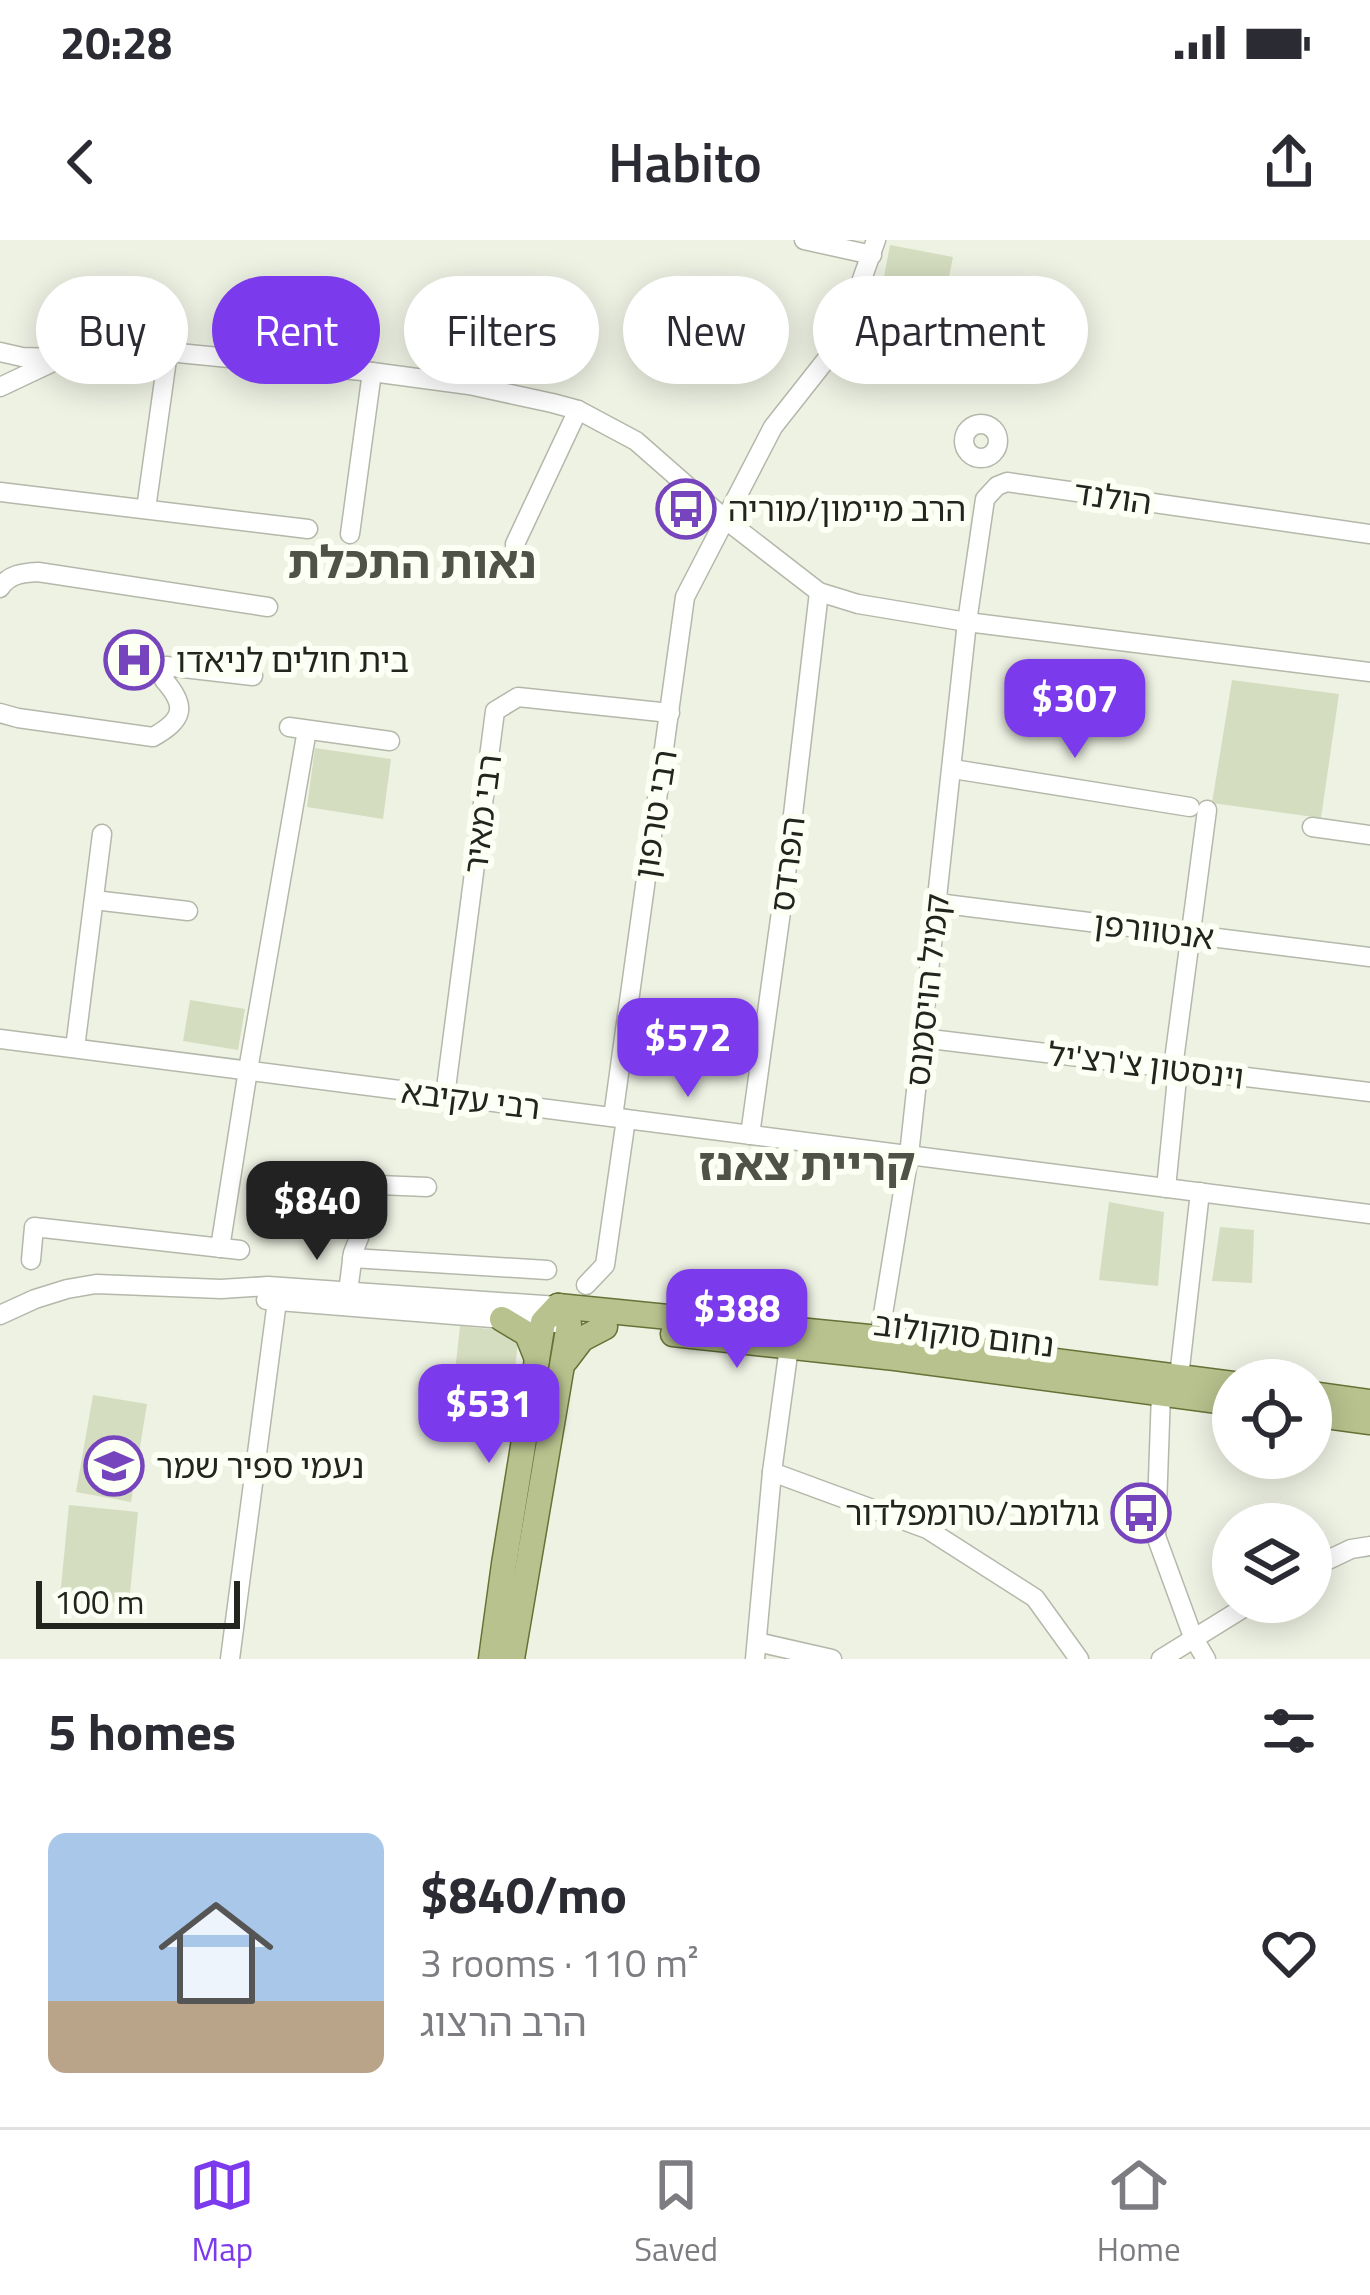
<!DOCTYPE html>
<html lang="en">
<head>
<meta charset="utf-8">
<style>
  :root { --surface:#fff; --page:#f7f7f7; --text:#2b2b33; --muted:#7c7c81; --line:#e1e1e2; --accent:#7c3aed }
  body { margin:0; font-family:"Titillium Web","Noto Sans Hebrew",sans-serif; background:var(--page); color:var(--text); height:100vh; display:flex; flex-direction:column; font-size:45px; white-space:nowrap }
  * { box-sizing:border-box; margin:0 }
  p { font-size:39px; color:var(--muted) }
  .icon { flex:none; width:66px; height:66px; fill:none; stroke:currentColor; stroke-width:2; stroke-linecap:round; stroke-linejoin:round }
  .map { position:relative; height:1419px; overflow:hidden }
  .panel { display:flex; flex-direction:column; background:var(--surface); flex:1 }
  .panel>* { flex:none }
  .hud { position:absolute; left:36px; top:36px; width:1299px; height:108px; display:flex; gap:24px }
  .controls { position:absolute; left:1212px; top:1119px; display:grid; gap:24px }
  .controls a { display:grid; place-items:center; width:120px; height:120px; border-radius:50%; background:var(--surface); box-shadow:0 6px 30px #0003; font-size:60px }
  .scale { position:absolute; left:36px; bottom:30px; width:204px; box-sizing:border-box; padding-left:12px; border:6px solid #22241e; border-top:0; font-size:33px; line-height:42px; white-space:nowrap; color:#22241e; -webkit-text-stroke:9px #fcfff3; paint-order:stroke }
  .price { position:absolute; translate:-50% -102px; padding:0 27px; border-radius:24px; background:var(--accent); color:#fff; font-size:39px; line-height:78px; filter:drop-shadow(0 3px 6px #0008) }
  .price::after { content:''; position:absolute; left:50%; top:72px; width:36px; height:27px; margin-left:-18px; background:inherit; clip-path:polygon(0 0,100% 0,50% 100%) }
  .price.selected { background:#222; color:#fff }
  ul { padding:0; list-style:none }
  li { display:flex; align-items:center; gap:36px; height:300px; padding:0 48px }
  li span { display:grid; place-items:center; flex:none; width:336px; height:240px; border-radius:18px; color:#555 }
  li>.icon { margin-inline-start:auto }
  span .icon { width:144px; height:144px; fill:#fffc; stroke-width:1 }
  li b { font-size:51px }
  h2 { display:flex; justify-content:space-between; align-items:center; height:144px; padding:0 48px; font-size:51px }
  .chip { padding:0 42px; border-radius:54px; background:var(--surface); box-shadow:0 6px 30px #0003; font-size:42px; line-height:108px }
  .chip.selected { background:var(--accent); color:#fff }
  .status { display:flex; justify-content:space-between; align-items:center; height:84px; padding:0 60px; background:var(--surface); direction:ltr }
  .status svg { height:33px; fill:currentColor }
  header { display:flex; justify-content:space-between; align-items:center; height:156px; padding:0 48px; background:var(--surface); font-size:54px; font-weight:600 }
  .tabs { display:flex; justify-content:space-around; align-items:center; height:168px; border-top:3px solid var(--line); background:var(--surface); font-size:33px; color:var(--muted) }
  .tabs a { display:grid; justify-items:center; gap:6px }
  .tabs .selected { color:var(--accent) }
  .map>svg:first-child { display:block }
  .green { fill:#d5ddc0 }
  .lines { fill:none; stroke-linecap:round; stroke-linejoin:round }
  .minor-casing { stroke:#b4b8aa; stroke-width:21 }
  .major-casing { stroke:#657135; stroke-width:27 }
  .minor { stroke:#fff; stroke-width:18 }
  .major { stroke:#b8c28e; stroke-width:24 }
  .labels { text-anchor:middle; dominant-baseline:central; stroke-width:12; stroke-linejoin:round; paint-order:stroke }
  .street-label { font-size:33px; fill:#22241e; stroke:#fcfff3 }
  .poi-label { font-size:33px; fill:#22241e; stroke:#fcfff3; text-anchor:start }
  .district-label { font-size:45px; font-weight:bold; fill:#4f5246; stroke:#fcfff3 }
</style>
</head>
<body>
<div class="status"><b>20:28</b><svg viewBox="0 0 49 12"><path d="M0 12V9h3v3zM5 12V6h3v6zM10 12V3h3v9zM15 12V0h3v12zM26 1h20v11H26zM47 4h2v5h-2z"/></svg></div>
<header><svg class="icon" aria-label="back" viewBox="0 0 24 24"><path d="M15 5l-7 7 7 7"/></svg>Habito<svg class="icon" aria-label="share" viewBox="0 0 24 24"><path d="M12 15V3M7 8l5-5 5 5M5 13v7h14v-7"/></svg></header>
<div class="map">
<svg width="1370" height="1419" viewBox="0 0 1370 1419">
  <rect width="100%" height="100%" fill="#eef2e3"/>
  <g class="green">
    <polygon points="890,5 953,17 941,76 879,63"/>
    <polygon points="1232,440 1339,454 1321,578 1212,563"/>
    <polygon points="315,508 391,519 383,579 307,567"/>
    <polygon points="190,760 245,769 238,810 183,801"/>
    <polygon points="1109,962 1164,972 1158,1046 1099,1040"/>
    <polygon points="1220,987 1254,990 1252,1043 1212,1041"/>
    <polygon points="460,1086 519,1092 513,1148 454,1141"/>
    <polygon points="93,1155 147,1164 131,1262 76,1252"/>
    <polygon points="69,1265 138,1272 129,1364 60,1357"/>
  </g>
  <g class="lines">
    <g class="minor-casing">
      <g id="minor">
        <polyline points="804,0 872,15"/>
        <polyline points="0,112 22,117 55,118 168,112 372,132 469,145 552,163 578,170 636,201 726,280 819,352 858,364 967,382 1370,432"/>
        <polyline points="0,147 53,122"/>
        <circle cx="981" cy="201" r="17"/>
        <polyline points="0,252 308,289"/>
        <polyline points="146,269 168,112"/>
        <polyline points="350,294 372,132"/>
        <polyline points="515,304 578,170"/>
        <path d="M0,348c9,-14 22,-15 38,-16l230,35"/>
        <path d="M0,473l18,5 135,19c30,-17 35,-30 11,-57l2,-14 87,10"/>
        <polyline points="289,487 390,501"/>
        <polyline points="953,529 1190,567"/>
        <polyline points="1312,587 1370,595"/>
        <polyline points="94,660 188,671"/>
        <polyline points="937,663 1370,717"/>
        <polyline points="922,798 1370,852"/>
        <polyline points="0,799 1370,974"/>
        <polyline points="75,808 102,594"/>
        <polyline points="1173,828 1207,570"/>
        <polyline points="445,856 495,471 518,457 670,473"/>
        <polyline points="613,877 685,357 773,187 829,116 847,81 876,0"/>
        <polyline points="750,895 785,643 819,352"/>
        <polyline points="354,944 427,947"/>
        <polyline points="1166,948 1178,828"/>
        <path d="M1200,952l-21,185c-10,3 -15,5 -18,16l-5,143 37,101 13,22"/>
        <polyline points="220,1008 248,830 307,490"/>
        <polyline points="352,1018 547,1030"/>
        <polyline points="31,1020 34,987 240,1010"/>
        <polyline points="586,1045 605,1025 626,879"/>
        <polyline points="348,1052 353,1013 379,946"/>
        <polyline points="266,1060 556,1083"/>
        <polyline points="0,1075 35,1059 67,1049 96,1044 221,1049 268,1046 558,1066"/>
        <polyline points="877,1111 909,915 967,382 985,259 997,246 1007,242 1370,294"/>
        <polyline points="772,1232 927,1289 1035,1358 1079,1419"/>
        <polyline points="1311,1328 1351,1309 1370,1306"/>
        <polyline points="757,1402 832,1419"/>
        <polyline points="230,1419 277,1061"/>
        <polyline points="755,1419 772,1232 789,1107"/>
        <polyline points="1161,1419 1253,1362"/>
      </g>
    </g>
    <g class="major-casing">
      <g id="major">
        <polyline points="558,1066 879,1098 1233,1144"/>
        <polyline points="502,1079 527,1094 537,1119"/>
        <polyline points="673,1094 895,1118 1233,1163"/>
        <polyline points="566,1120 582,1099 605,1087"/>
        <polyline points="1311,1154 1370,1162"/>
        <polyline points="1311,1174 1370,1182"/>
        <polyline points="491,1419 504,1324 543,1082 558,1066"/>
        <polyline points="512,1419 569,1084 558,1066"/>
      </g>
    </g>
    <use href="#minor" class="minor"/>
    <use href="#major" class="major"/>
  </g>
  <defs>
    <g id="bus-ring" transform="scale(3)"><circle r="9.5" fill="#fcfff3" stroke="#7644bc" stroke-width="1.5"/><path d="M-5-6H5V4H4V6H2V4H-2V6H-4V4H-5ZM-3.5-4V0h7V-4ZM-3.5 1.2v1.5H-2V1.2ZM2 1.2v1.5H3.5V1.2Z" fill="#7644bc"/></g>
    <g id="hospital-ring" transform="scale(3)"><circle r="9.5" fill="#fcfff3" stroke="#7644bc" stroke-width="1.5"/><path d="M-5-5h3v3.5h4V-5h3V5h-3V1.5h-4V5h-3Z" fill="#7644bc"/></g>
    <g id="school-ring" transform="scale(3)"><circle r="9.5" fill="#fcfff3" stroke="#7644bc" stroke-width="1.5"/><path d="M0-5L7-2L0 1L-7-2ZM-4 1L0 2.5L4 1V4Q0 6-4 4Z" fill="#7644bc"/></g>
  </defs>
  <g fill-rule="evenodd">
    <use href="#bus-ring" x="686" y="269"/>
    <use href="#hospital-ring" x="134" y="420"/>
    <use href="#school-ring" x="114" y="1226"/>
    <use href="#bus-ring" x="1141" y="1273"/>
  </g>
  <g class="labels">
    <g class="street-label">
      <text transform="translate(1113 257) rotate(8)">הולנד</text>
      <text transform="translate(482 574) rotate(-83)">רבי מאיר</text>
      <text transform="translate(655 574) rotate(-81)">רבי טרפון</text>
      <text transform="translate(787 624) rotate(-83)">הפרדס</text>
      <text transform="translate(1154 690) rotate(7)">אנטוורפן</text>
      <text transform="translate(927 750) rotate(-84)">קמיל הויסמנס</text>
      <text transform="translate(1146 825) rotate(7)">וינסטון צ'רצ'יל</text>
      <text transform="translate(471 859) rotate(7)">רבי עקיבא</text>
      <text transform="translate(964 1094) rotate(7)">נחום סוקולוב</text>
    </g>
    <g class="poi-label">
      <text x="728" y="269">הרב מיימון/מוריה</text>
      <text x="176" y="420">בית חולים לניאדו</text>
      <text x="156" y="1226">נעמי ספיר שמר</text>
      <text x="1099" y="1273" text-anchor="end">גולומב/טרומפלדור</text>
    </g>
    <g class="district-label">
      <text x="412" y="321">נאות התכלת</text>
      <text x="807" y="923">קריית צאנז</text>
    </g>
  </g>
</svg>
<div class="controls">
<a><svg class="icon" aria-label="locate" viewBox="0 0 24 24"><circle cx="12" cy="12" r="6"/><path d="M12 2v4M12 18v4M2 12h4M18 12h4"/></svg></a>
<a><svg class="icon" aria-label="layers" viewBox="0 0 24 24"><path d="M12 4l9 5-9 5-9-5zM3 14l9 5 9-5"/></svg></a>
</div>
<div class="scale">100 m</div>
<b class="price" style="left:1075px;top:521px">$307</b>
<b class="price" style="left:688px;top:860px">$572</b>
<b class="price selected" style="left:317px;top:1023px">$840</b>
<b class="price" style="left:737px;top:1131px">$388</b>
<b class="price" style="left:489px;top:1226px">$531</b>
<div class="hud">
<a class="chip">Buy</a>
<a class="chip selected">Rent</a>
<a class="chip">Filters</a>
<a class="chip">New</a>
<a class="chip">Apartment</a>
</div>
</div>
<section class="panel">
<h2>5 homes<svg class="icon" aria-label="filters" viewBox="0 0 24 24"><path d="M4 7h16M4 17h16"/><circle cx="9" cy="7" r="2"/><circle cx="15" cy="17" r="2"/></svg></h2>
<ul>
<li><span style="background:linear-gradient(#a9c7e8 70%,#b9a48a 0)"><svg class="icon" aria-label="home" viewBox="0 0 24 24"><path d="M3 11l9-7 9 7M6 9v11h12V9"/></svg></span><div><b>$840/mo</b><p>3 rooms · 110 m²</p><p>הרב הרצוג</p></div><svg class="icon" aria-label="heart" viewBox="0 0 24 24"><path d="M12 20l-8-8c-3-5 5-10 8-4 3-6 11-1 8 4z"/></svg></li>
</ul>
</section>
<nav class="tabs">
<a class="selected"><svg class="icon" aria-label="map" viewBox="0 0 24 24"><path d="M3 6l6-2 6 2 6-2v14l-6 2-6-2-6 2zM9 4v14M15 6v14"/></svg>Map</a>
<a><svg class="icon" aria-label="saved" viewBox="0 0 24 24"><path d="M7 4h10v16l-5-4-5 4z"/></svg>Saved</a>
<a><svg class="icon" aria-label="home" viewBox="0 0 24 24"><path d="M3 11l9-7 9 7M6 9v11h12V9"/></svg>Home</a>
</nav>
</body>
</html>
